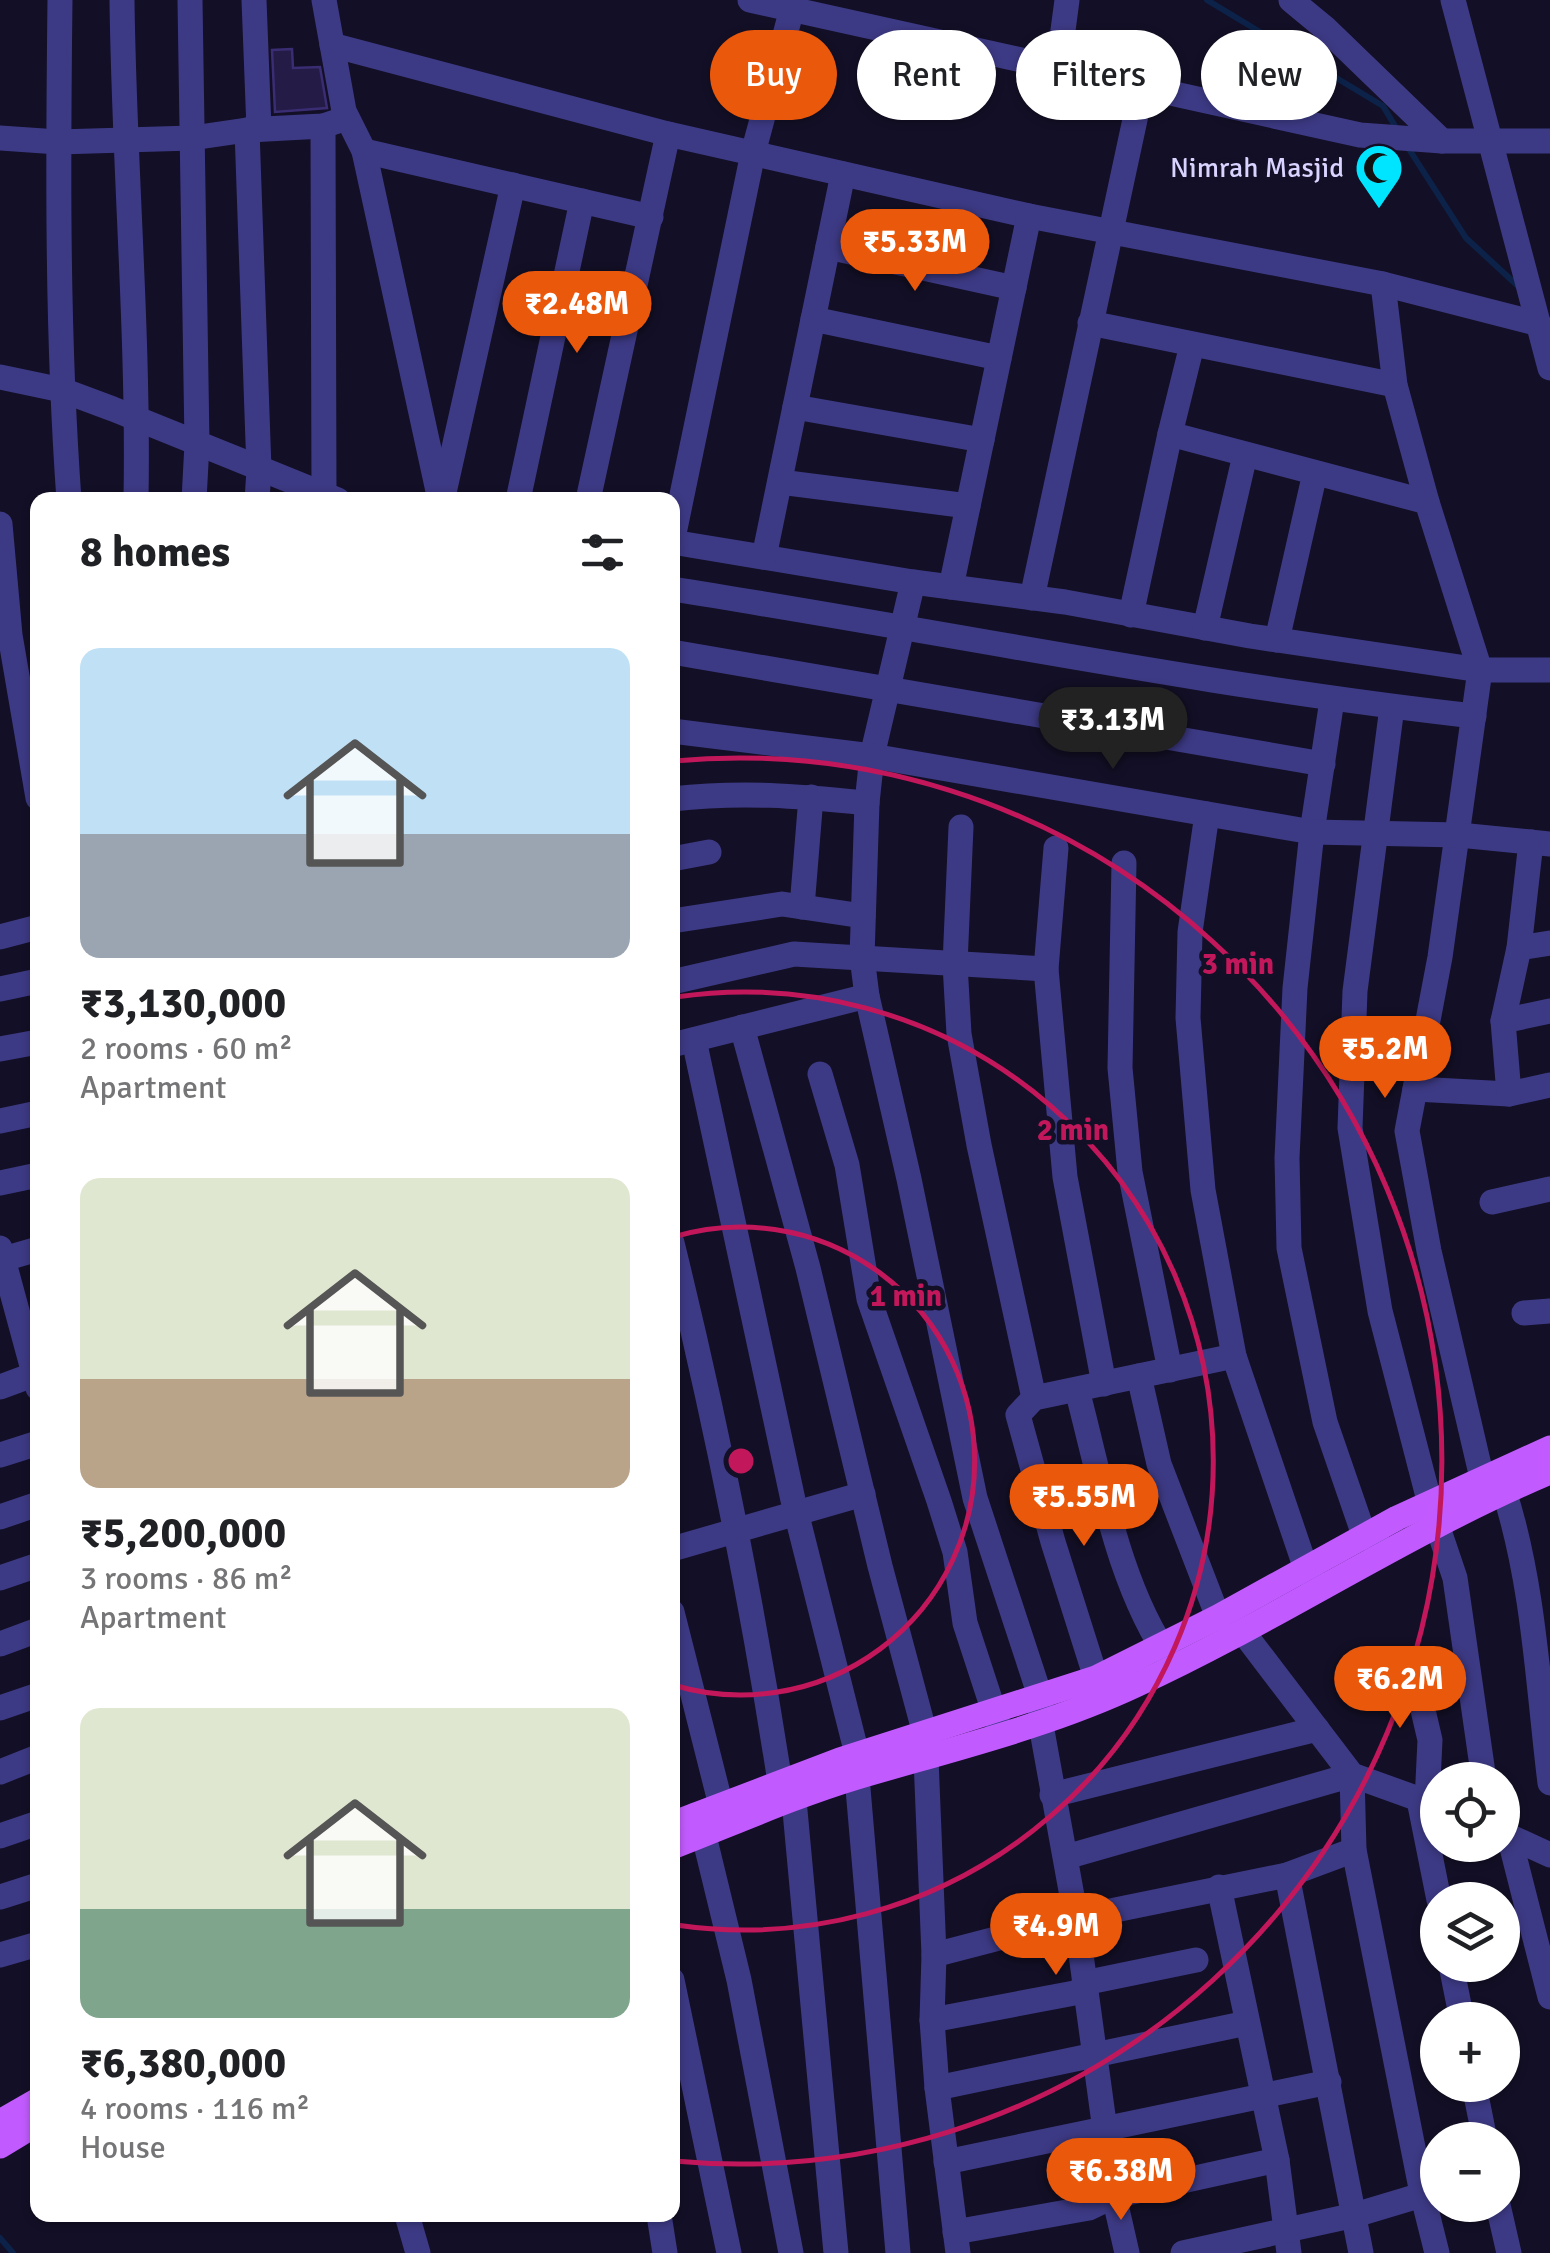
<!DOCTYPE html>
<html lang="en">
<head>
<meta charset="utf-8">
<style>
  :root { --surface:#fff; --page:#f6f6f6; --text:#202124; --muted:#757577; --accent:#ea580c }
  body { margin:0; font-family:Signika,sans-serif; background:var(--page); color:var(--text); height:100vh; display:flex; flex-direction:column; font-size:38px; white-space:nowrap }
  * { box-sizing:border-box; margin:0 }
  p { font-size:32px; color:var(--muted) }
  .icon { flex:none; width:55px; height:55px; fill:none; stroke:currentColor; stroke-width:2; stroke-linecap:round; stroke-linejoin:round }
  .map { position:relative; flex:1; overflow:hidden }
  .drawer { position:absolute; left:30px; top:492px; width:650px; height:1730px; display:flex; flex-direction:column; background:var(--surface); border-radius:20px; box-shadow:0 2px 8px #0004 }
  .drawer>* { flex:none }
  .banner { position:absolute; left:710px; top:30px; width:690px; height:90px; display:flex; gap:20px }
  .buttons { position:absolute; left:1420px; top:1762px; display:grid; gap:20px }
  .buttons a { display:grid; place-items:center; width:100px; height:100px; border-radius:50%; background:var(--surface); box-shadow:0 2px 8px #0004; font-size:50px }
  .price { position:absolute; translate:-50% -85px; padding:0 22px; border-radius:35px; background:var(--accent); color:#fff; font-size:32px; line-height:65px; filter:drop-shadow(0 2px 5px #0008) }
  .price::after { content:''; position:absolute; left:50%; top:60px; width:30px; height:22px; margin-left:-15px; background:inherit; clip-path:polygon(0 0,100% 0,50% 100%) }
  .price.on { background:#222; color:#fff }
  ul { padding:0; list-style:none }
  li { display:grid; align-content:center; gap:20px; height:530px; padding:0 50px }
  li span { display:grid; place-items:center; height:310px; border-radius:20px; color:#555 }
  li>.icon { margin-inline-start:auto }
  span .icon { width:180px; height:180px; fill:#fffc; stroke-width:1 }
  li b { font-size:42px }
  h2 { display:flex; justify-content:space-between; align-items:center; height:120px; padding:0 50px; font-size:42px }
  .pill { padding:0 35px; border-radius:45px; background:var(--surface); box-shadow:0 2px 8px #0004; font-size:35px; line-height:90px }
  .pill.on { background:var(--accent); color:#fff }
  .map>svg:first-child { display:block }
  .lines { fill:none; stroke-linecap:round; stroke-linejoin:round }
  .stream { stroke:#0c2248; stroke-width:6 }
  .building { fill:#241b47; stroke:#3b2d73; stroke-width:2.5 }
  .minor { stroke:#3d3a85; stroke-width:25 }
  .major { stroke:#c25bff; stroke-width:25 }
  .ring { fill:none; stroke:#c2185b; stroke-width:5 }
  .labels { text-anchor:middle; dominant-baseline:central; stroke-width:9; stroke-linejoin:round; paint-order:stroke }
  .poi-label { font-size:28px; fill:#d9d4ff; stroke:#130f26; text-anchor:end }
  .centre { fill:#c2185b; stroke:#130f26; stroke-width:5 }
  .ring-label { font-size:30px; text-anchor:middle; font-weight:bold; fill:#c2185b; stroke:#130f26; stroke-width:9; stroke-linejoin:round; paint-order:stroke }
</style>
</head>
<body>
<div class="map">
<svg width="1550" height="2253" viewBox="0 0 1550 2253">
  <rect width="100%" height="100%" fill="#130f26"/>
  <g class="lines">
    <g class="stream">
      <polyline points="1207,0 1383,106 1398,131"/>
      <polyline points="1407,146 1466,238 1519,287"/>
      <polyline points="0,2238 13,2253"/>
    </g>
  </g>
  <polygon class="building" points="292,49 293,68 320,67 327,108 275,112 272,50"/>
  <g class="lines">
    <g class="minor">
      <path d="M60,0c-2,167 -3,334 9,500"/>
      <path d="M122,0c2,167 17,333 14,500"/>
      <polyline points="190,0 197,444 194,500"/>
      <polyline points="254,0 259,129"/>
      <polyline points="324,0 344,111 364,151 440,500"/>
      <polyline points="750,0 1360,135 1442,141 1550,141"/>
      <polyline points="1291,0 1326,29 1442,141"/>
      <polyline points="1453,0 1550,368"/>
      <polyline points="332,45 668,134 1029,216 1383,284 1539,324"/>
      <polyline points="1058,68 1067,0"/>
      <polyline points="323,126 324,495"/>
      <polyline points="247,130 259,470 257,500"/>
      <polyline points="0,138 58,142 192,138 247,130 323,126 338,121"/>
      <polyline points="364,151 651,217"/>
      <polyline points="828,247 1014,288"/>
      <path d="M1383,284l12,101 32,117 53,168 -40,287 -33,174 22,120 53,227 22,13c30,93 34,195 46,292"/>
      <polyline points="813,319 999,358"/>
      <polyline points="1090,323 1395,385"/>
      <polyline points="1192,345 1170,434 1427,502"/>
      <polyline points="0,377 62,390 113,409 338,500"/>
      <polyline points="795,407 982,440"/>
      <polyline points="780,482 968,506"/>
      <polyline points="443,497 513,185"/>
      <polyline points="518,500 582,201"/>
      <polyline points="588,500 668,134"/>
      <polyline points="0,524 10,635 38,798"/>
      <polyline points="672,542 913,582 1065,602 1250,636 1480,670 1550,670"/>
      <polyline points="672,543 753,153 792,9"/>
      <polyline points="764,557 843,174"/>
      <polyline points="913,582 872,756 867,803 862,957 867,996 909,1179 975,1498 1040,1696 1041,1725 1076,1918 1114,2196 1127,2253"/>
      <polyline points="951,587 1029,216"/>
      <path d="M672,589c268,42 534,97 802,127"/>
      <polyline points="1032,598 1142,87"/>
      <polyline points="1131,615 1170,434"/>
      <polyline points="1205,628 1245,455"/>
      <polyline points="1277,640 1315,473"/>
      <polyline points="672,652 1323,764"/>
      <polyline points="1332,700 1312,832 1295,988 1287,1158 1289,1248 1325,1422 1364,1535 1383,1548"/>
      <polyline points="1392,707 1355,991 1350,1128 1380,1311 1430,1504 1455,1578 1484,1780"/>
      <polyline points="672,731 872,756 1312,832 1459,835 1550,844"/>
      <path d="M672,799c71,-8 125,-3 195,4"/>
      <polyline points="1207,814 1190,932 1188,1018 1203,1190 1234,1356 1306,1569 1316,1585"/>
      <polyline points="961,827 955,964 959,1034 979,1145 1034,1398"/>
      <polyline points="1056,848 1046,969 1065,1177 1104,1384"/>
      <polyline points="672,859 709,852"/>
      <polyline points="1124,863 1120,1068 1130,1172 1170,1370"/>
      <polyline points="802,907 811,797"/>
      <polyline points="672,921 782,904 863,916"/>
      <polyline points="0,937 38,927"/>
      <polyline points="1519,948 1550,943"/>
      <polyline points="672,982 794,954 1046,969"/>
      <polyline points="0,989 38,981"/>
      <polyline points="1503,1021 1550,1011"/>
      <polyline points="742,1027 808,1268 880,1566 925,1734 934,1955 932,2020 937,2088 958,2253"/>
      <polyline points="694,1040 793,1500 857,1754"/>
      <polyline points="672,1045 867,996"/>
      <polyline points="0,1049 38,1042"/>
      <polyline points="820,1074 847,1165 869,1299 939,1501 955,1552 965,1623 1000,1730"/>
      <polyline points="1415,1089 1509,1094 1550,1085"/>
      <polyline points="1509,1094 1503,1021 1519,948 1531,842"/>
      <polyline points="0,1121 38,1113"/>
      <polyline points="0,1183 38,1175"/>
      <polyline points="1492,1202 1550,1189"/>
      <path d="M672,1243c44,179 80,358 108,539l14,18 42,453"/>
      <polyline points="0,1248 38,1388"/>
      <polyline points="0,1260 38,1249"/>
      <polyline points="1524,1313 1550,1311"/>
      <polyline points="1139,1376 1159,1464 1218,1617 1243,1632 1352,1775 1438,1806"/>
      <polyline points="0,1387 38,1373"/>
      <path d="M1077,1390c23,86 42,200 95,272"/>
      <polyline points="0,1455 38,1443"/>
      <polyline points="0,1517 38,1504"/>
      <polyline points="672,1549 863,1494"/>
      <polyline points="0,1578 38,1565"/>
      <polyline points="672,1612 726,1825"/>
      <polyline points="0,1644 38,1630"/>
      <polyline points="1411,1659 1430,1740 1427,1802"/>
      <polyline points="1104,1694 1096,1678 1053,1542 1018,1415 1034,1398 1234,1356"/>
      <polyline points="0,1708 38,1695"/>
      <polyline points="0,1772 38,1757"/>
      <polyline points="857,1777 898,2253"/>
      <polyline points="1052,1795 1317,1729"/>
      <polyline points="1419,1800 1439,1900"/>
      <polyline points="695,1815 704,1836 739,1980 791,2253"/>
      <polyline points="1502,1833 1550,1855"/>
      <polyline points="0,1836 38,1823"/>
      <polyline points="1509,1836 1550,1997"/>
      <polyline points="1066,1857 1352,1775 1354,1850 1422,2193 1437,2253"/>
      <polyline points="1287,1875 1361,2253"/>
      <polyline points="1219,1887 1277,2160 1289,2253"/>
      <polyline points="0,1897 38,1885"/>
      <polyline points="0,1955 38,1944"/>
      <polyline points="934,1955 1076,1918 1287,1875 1354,1850"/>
      <polyline points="1451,1965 1462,2020"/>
      <polyline points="672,1980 729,2253"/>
      <polyline points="1084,1983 1196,1960"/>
      <polyline points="932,2020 1085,1991"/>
      <polyline points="1474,2085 1485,2140"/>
      <polyline points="937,2088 1247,2023"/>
      <polyline points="946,2162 1329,2082"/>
      <polyline points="1498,2205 1509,2253"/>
      <polyline points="407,2215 418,2253"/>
      <polyline points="659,2215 665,2253"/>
      <polyline points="955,2232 1089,2208 1114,2196 1277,2160"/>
      <polyline points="1183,2253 1355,2215 1435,2191"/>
    </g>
    <g class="major">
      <polyline points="672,1824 840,1760 1096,1678 1218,1617 1397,1518 1550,1448"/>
      <path d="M672,1847c62,-24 122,-51 185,-70 95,-28 192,-51 281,-93 141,-65 269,-152 412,-212"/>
      <polyline points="0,2122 38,2100"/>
      <polyline points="0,2146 38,2123"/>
    </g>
  </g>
  <g class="ring">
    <path d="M673 1237A234 234 0 1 1 673 1685"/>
    <path d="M676 997A469 469 0 1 1 676 1925"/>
    <path d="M674 761A703 703 0 1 1 674 2161"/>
  </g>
  <defs>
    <g id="mosque-pin" transform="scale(2.5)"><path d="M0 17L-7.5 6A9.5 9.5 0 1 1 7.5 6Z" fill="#00e5ff" stroke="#130f26"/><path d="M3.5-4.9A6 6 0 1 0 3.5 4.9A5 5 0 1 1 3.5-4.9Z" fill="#111"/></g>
  </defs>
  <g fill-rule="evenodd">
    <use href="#mosque-pin" x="1379" y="168"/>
  </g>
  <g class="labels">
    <g class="poi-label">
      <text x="1344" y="168">Nimrah Masjid</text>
    </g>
  </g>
  <circle cx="741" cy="1461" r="15" class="centre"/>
  <g class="ring-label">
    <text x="1238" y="974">3 min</text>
    <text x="1073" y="1140">2 min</text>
    <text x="906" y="1306">1 min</text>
  </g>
</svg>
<div class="buttons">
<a><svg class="icon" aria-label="locate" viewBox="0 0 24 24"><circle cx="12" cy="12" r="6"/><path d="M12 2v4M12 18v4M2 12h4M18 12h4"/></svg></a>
<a><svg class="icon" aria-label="layers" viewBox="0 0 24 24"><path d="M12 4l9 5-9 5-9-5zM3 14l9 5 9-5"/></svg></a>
<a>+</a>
<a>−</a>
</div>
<b class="price" style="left:915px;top:294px">₹5.33M</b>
<b class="price" style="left:577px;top:356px">₹2.48M</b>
<b class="price on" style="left:1113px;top:772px">₹3.13M</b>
<b class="price" style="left:1385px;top:1101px">₹5.2M</b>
<b class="price" style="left:1084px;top:1549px">₹5.55M</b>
<b class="price" style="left:1400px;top:1731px">₹6.2M</b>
<b class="price" style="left:1056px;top:1978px">₹4.9M</b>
<b class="price" style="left:1121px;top:2223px">₹6.38M</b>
<div class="banner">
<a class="pill on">Buy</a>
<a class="pill">Rent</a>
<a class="pill">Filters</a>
<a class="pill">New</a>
</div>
<section class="drawer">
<h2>8 homes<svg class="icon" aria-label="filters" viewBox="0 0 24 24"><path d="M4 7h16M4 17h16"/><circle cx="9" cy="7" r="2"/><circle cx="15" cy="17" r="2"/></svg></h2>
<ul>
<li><span style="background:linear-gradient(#bfe0f5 60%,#9aa5b1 0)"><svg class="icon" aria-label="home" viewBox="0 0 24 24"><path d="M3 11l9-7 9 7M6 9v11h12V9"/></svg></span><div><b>₹3,130,000</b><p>2 rooms · 60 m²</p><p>Apartment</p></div></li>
<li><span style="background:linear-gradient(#dfe7d0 65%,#b9a48a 0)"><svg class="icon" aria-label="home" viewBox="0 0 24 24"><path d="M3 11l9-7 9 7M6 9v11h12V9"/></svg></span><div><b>₹5,200,000</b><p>3 rooms · 86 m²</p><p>Apartment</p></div></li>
<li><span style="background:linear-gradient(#dfe7d0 65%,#7fa58c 0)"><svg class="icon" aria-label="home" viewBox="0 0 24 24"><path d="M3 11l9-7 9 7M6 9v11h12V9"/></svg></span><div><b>₹6,380,000</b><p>4 rooms · 116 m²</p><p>House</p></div></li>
</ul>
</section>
</div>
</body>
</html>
